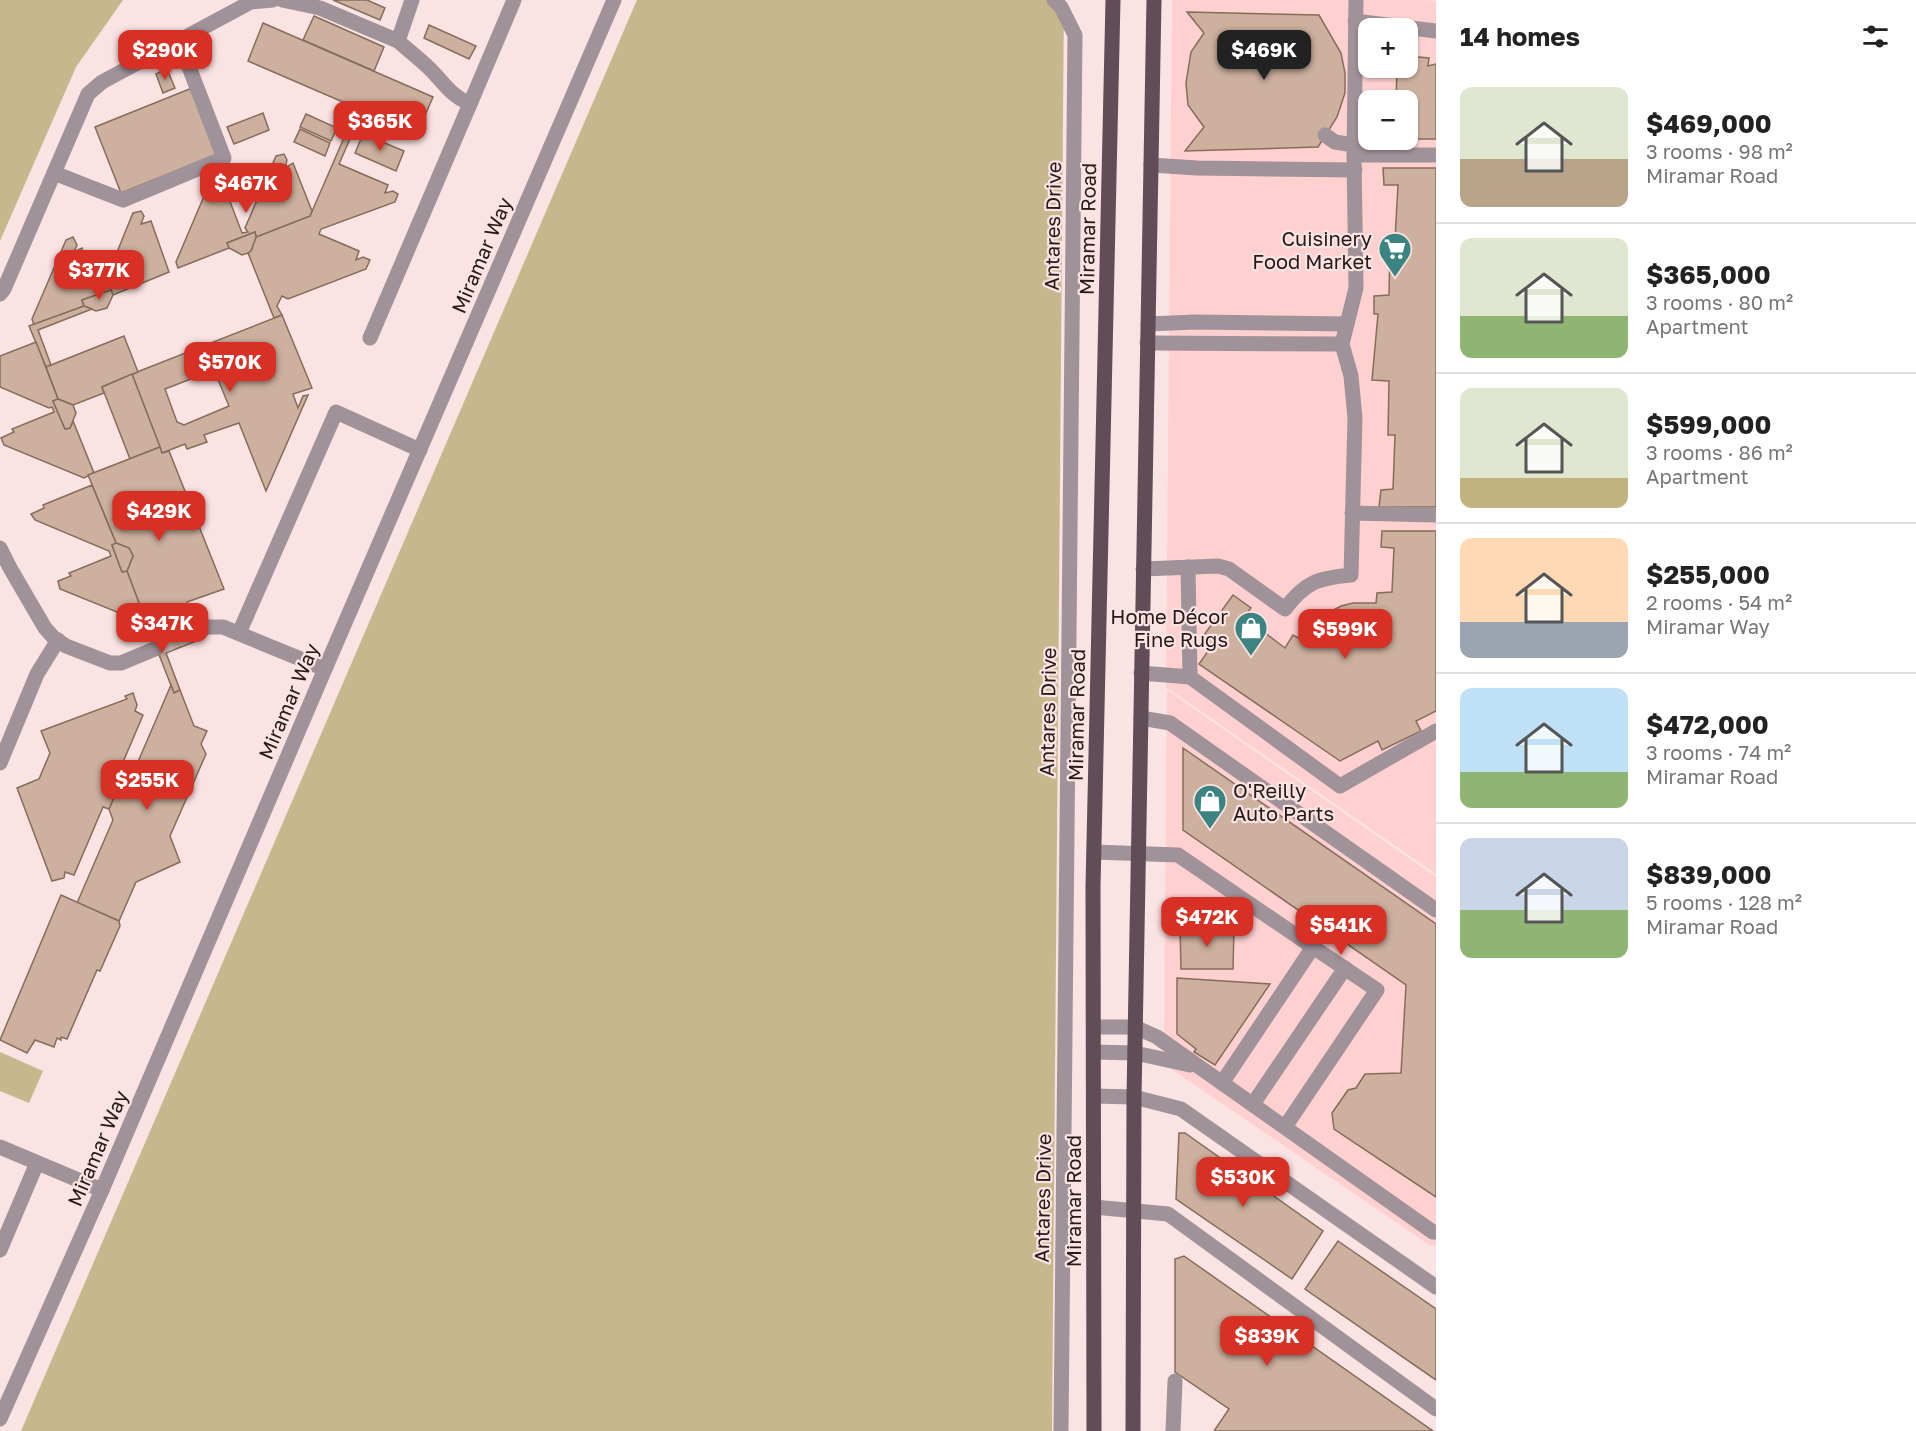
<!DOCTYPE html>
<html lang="en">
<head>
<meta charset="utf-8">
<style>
  :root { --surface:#fff; --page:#f6f6f6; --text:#222; --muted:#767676; --line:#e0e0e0; --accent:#d93025 }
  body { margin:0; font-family:"Golos Text",sans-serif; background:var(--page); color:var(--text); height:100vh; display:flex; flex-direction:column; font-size:22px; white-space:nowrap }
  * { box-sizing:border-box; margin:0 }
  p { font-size:20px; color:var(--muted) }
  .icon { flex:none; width:33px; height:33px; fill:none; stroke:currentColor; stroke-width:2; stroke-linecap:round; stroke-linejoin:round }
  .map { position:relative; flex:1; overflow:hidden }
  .details { display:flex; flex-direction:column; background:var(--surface); width:480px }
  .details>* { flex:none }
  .fabs { position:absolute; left:1358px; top:18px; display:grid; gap:12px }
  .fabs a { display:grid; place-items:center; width:60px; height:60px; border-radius:12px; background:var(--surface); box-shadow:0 2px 4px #0004; font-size:30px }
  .price { position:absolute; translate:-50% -51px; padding:0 14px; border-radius:12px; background:var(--accent); color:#fff; font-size:20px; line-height:39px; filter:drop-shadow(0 2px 3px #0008) }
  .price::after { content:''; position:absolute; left:50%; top:36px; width:18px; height:14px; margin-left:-9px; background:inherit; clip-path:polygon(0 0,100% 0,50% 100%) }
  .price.active { background:#222; color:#fff }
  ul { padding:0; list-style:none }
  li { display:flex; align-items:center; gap:18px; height:150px; padding:0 24px }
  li+li { border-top:2px solid var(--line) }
  li span { display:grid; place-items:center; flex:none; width:168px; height:120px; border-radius:12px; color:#555 }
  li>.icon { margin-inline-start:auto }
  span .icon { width:72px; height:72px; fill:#fffc; stroke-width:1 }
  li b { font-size:26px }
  h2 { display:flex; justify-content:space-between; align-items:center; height:72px; padding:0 24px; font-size:26px }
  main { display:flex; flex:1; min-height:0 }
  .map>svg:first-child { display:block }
  .built { fill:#fed0cf; fill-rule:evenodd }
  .green { fill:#c8b78d }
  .building { fill:#cdb09e; stroke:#866c5b; stroke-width:1.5; fill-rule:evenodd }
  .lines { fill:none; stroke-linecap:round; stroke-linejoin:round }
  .minor-tunnel { stroke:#d0bbba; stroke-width:15; stroke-dasharray:15 8; stroke-linecap:butt }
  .minor { stroke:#a09299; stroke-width:15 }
  .major { stroke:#624c57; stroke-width:15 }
  .labels { text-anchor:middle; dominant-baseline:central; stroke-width:4.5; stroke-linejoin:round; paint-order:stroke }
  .street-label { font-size:20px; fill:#261919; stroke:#fae3e2 }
  .poi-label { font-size:20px; fill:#261919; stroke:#fae3e2; text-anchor:end }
</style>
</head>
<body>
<main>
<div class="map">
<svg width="1436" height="1431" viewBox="0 0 1436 1431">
  <rect width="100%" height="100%" fill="#fae3e2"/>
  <g class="built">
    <path d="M1172,0h251l13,1v873l-270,-187zM1368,28h39v40h-39zM1368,100h39v40h-39z"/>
    <polygon points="1167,690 1436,877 1436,1246 1431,1246 1164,1064"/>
  </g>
  <g class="green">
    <polygon points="0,0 123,0 76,67 0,241"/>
    <polygon points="637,0 1064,0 1052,1431 21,1431"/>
    <polygon points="0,1052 43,1071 29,1103 0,1091"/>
  </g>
  <g class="building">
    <polygon points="333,0 367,0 385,8 380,20"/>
    <polygon points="1187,12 1319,15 1341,53 1345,73 1345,93 1337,117 1318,147 1185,151 1204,127 1188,105 1186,83 1191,52 1204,33"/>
    <polygon points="314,16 384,47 374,71 303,40"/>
    <polygon points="263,23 433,97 417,134 248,61"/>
    <polygon points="429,25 476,46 469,59 424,38"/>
    <polygon points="1407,56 1429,58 1428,66 1436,64 1436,139 1407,139 1407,100 1396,100 1397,69 1407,68"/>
    <polygon points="167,69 175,88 163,93 156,74"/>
    <polygon points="192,88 218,154 121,193 95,127"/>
    <polygon points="357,108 368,113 360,116 339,164 388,185 385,193 393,191 398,194 395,202 321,229 319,234 359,251 356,260 363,257 370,260 366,269 288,299 282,296 277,306 282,315 274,318 248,253 251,251 256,237 310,216"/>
    <polygon points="263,113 269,130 234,144 227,127"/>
    <polygon points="306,114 337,128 331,141 300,127"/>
    <polygon points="300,129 330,143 325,156 294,142"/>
    <polygon points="363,134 404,151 396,171 355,153"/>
    <polygon points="284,154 287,160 285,168 293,163 312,211 310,216 256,237 255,232 227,243 229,248 178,268 176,262 210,182 217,180 219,187 217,192 218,195 226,191 242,233 248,232 245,228 276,156"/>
    <polygon points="1383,168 1436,168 1436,507 1379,507 1381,490 1393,489 1395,435 1388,435 1389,381 1372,380 1378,314 1374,314 1374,296 1389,295 1390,240 1395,240 1398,185 1384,185"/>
    <polygon points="141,211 144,216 141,224 151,221 169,272 113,295 111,290 82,300 84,306 34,325 32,319 66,240 73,237 77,245 74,252 82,248 98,289 105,288 104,284 133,213"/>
    <polygon points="255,232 256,237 251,251 248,253 242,255 229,248 227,243"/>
    <polygon points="111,290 113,295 107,308 96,311 84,306 82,300"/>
    <polygon points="84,306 92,309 38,330 51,365 46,367 29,326"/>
    <path d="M282,315l30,73 -19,6 5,14 5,-12 5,-1 -42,96 -27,-68 -35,12 3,7 -20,7 -2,-5 -23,9 -30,-79zM214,370l15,36 -45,19 -7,-3 -12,-33z"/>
    <polygon points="124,336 138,372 102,387 104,393 73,405 58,399 46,367"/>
    <polygon points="36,342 58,399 53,401 65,429 70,428 73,421 94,473 84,478 4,445 1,438 14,432 12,429 54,412 52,407 49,408 0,387 0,356"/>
    <polygon points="132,374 160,447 130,459 102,387"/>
    <polygon points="58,399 73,405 76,413 70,428 65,429 53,401"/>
    <polygon points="160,447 162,453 169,451 224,589 187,602 201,639 166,653 152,616 145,619 127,571 133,556 129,548 116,543 88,475"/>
    <polygon points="92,485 116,543 112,545 122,572 127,571 145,619 139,621 60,589 58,581 71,576 69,573 111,556 109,551 35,520 31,514 44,508 43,505"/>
    <polygon points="1382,531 1436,531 1436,711 1416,721 1421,731 1382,750 1378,741 1340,761 1199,664 1211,647 1201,639 1233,595 1251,608 1244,617 1285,648 1293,635 1304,641 1312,628 1324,615 1341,606 1353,603 1376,603 1377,593 1392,592 1394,548 1381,547"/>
    <polygon points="116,543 129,548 133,556 127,571 122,572 112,545"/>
    <polygon points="152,616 180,690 174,693 145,619"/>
    <polygon points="171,685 174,693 180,690 194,726 207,731 201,744 206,754 170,836 180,862 136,882 119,921 77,903 113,820 109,809 120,783 131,778"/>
    <polygon points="133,693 137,705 135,711 143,715 115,781 120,783 109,809 103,807 74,875 65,872 64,878 52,881 17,788 39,779 50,753 41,731 127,699 125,696"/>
    <polygon points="1183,748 1436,924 1436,1197 1334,1129 1332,1113 1348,1090 1356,1088 1365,1074 1401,1073 1406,985 1183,830"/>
    <polygon points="61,895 119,921 120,926 100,971 97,970 67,1039 61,1037 61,1040 57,1038 54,1047 35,1040 27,1053 0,1040"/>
    <polygon points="1180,927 1234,928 1233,969 1181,969"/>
    <polygon points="1177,978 1270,984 1215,1065 1194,1052 1196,1049 1177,1034"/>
    <polygon points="1179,1133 1185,1133 1323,1231 1292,1279 1176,1199"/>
    <polygon points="1338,1241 1436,1309 1436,1380 1305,1289"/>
    <polygon points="1184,1256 1433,1431 1214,1431 1229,1409 1175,1372 1175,1259"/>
  </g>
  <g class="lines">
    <polyline class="minor-tunnel" points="157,648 199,631"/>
    <g class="minor">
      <polyline points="282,0 320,8 398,41 412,0"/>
      <polyline points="1054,0 1061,7 1075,35 1061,1431"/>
      <polyline points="1355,21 1436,31"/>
      <polyline points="470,104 514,0"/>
      <polyline points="1325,135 1335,142 1354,145"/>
      <polyline points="1354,155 1436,155"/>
      <polyline points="1151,165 1197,168 1355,170"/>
      <polyline points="54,173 123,200 224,158 179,41"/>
      <polyline points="0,294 4,289 88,94 102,82 251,2 273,0"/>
      <polyline points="1148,324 1196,322 1347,324"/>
      <path d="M370,338l100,-234c-20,-9 -25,-20 -40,-35 -10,-10 -22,-19 -32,-28"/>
      <polyline points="1147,343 1342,344"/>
      <polyline points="1352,513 1436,515"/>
      <polyline points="0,548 10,568 45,628 54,638 66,646 110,663 121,663 157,648"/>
      <polyline points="1188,567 1190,677 1340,786 1436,731"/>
      <path d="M1143,569l75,-3 11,3 56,40c20,-27 33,-31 66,-34l4,-157 -4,-42 -9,-32 14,-56 -2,-133 2,-155"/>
      <polyline points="199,631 208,627 223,627 325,669"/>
      <polyline points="239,633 336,412 420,450"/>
      <polyline points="1141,673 1190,677"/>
      <polyline points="1141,718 1170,723 1436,910"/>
      <polyline points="0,763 37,674 58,640"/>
      <polyline points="1094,852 1178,855 1313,947"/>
      <polyline points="1094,1027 1135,1027 1157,1037 1433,1232 1436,1232"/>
      <polyline points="1094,1052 1135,1053 1190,1065"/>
      <polyline points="1222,1083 1313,947 1377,990 1285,1127"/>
      <polyline points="1094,1096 1134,1097 1181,1109 1436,1287"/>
      <polyline points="1253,1104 1345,968"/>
      <polyline points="0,1147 102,1190"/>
      <polyline points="1094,1207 1168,1214 1436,1409"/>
      <polyline points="0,1250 37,1163"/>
      <polyline points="0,1419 102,1190 325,669 614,0"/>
      <polyline points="1173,1431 1175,1381"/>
    </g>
    <g class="major">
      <polyline points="1094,1431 1093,887 1113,0"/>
      <polyline points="1133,1431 1134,1097 1154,0"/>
    </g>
  </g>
  <defs>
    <g id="supermarket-pin" transform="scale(1.725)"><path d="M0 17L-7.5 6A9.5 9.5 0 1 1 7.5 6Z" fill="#3c8482" stroke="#fae3e2"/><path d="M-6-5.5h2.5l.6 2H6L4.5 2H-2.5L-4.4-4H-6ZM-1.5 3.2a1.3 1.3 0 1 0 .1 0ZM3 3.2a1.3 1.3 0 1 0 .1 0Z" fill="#fff"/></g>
    <g id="shop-pin" transform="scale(1.725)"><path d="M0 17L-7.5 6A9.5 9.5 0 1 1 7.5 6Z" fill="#3c8482" stroke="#fae3e2"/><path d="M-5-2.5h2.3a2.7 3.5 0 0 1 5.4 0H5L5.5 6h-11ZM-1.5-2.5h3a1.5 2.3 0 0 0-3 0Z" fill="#fff"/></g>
  </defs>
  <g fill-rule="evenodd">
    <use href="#supermarket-pin" x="1395" y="249"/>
    <use href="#shop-pin" x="1251" y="628"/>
    <use href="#shop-pin" x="1210" y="801"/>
  </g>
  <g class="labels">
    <g class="street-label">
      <text transform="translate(1052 226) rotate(-89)">Antares Drive</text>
      <text transform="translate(1087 229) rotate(-89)">Miramar Road</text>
      <text transform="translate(481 255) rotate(-67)">Miramar Way</text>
      <text transform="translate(288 701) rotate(-67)">Miramar Way</text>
      <text transform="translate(1047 712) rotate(-89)">Antares Drive</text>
      <text transform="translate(1076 715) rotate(-89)">Miramar Road</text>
      <text transform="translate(97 1148) rotate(-67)">Miramar Way</text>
      <text transform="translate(1042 1198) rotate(-89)">Antares Drive</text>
      <text transform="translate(1073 1201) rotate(-90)">Miramar Road</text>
    </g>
    <g class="poi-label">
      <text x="1372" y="238">Cuisinery<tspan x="1372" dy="23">Food Market</tspan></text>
      <text x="1228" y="616">Home Décor<tspan x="1228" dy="23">Fine Rugs</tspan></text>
      <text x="1233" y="790" text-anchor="start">O'Reilly<tspan x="1233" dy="23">Auto Parts</tspan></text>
    </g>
  </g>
</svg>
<div class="fabs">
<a>+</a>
<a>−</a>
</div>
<b class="price" style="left:165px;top:81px">$290K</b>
<b class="price active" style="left:1264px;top:81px">$469K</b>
<b class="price" style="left:380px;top:152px">$365K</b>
<b class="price" style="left:246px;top:214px">$467K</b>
<b class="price" style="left:99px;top:301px">$377K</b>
<b class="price" style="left:230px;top:393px">$570K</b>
<b class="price" style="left:159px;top:542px">$429K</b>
<b class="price" style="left:162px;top:654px">$347K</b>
<b class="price" style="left:1345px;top:660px">$599K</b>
<b class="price" style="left:147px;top:811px">$255K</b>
<b class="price" style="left:1207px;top:948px">$472K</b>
<b class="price" style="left:1341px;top:956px">$541K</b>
<b class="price" style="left:1243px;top:1208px">$530K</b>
<b class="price" style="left:1267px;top:1367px">$839K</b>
</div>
<section class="details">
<h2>14 homes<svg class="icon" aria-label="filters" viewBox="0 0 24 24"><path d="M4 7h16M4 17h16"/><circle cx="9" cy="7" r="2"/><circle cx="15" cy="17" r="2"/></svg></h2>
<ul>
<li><span style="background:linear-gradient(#dfe7d0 60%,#b9a48a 0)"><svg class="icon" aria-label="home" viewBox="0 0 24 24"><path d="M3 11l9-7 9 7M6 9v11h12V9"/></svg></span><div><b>$469,000</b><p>3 rooms · 98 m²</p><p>Miramar Road</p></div></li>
<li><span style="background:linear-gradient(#dfe7d0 65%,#8fb573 0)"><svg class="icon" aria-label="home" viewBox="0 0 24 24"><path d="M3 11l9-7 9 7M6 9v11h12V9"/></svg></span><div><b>$365,000</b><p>3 rooms · 80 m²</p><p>Apartment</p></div></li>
<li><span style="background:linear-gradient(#dfe7d0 75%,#c2b280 0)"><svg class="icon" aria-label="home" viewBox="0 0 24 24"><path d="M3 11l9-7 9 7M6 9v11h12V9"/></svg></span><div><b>$599,000</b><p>3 rooms · 86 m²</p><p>Apartment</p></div></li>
<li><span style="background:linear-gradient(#ffd9b3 70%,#9aa5b1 0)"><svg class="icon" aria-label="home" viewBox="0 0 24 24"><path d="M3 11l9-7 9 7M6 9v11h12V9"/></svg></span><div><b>$255,000</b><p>2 rooms · 54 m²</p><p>Miramar Way</p></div></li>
<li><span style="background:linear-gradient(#bfe0f5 70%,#8fb573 0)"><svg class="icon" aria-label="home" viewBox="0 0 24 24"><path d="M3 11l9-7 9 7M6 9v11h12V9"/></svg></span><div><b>$472,000</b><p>3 rooms · 74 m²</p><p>Miramar Road</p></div></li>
<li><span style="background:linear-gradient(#c9d6e8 60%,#8fb573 0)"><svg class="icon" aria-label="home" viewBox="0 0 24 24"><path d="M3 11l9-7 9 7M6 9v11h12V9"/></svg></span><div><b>$839,000</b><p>5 rooms · 128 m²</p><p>Miramar Road</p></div></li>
</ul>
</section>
</main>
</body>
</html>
